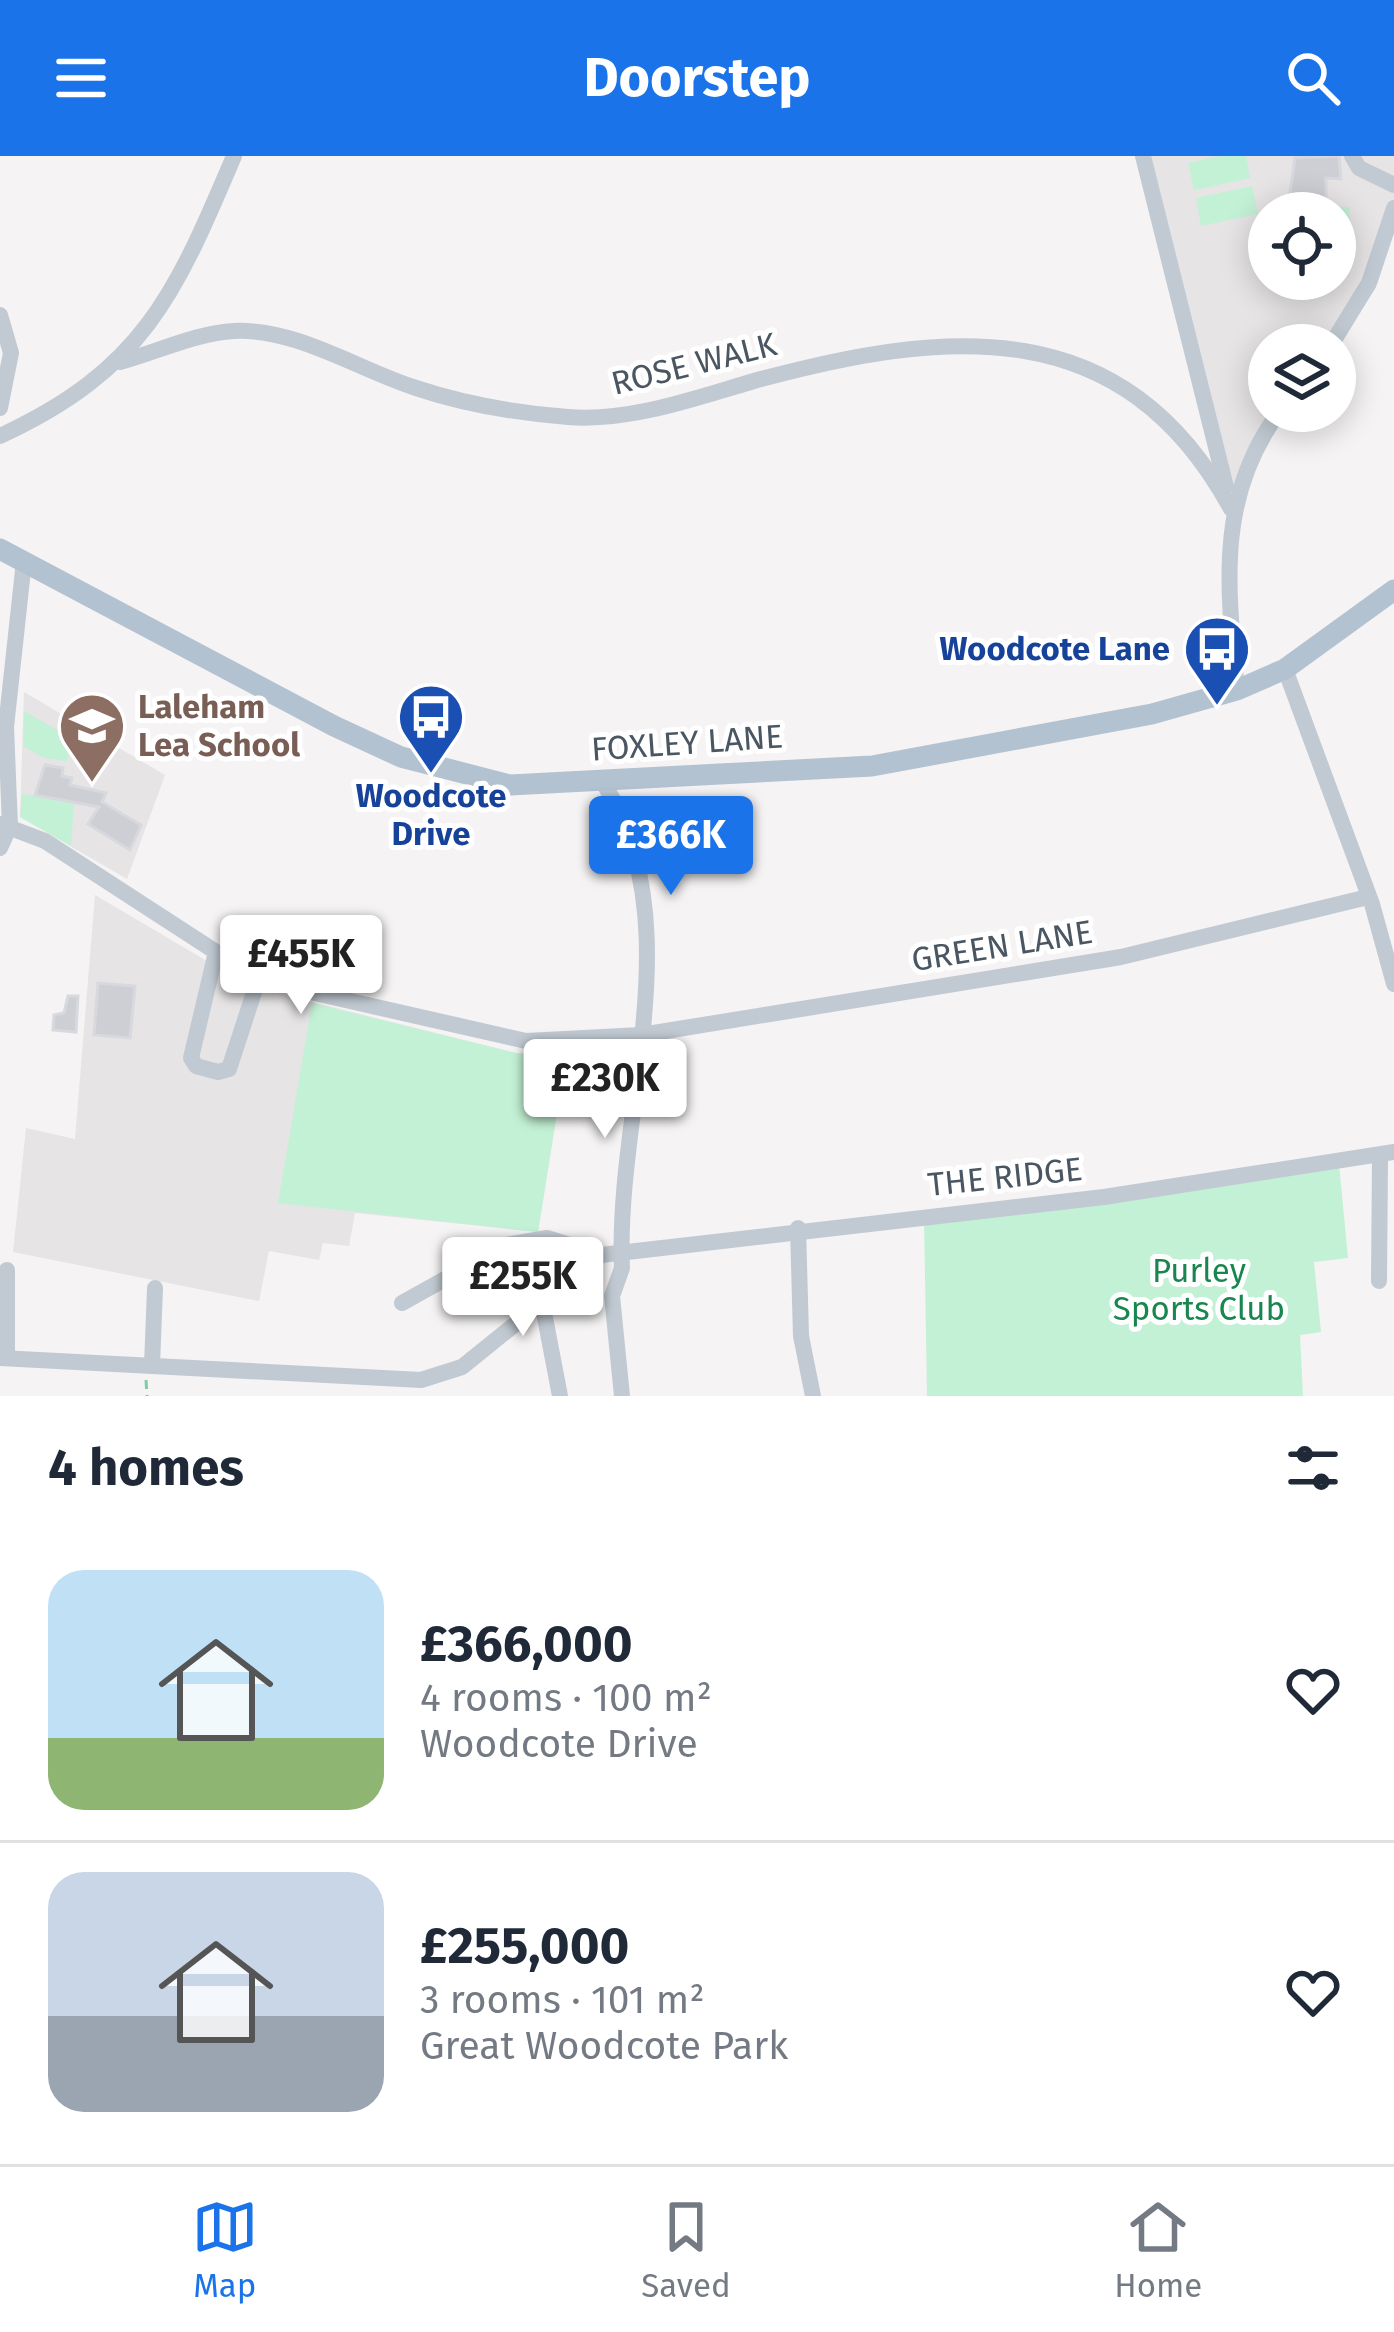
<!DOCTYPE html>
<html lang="en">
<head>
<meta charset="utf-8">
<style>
  :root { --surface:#fff; --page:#f6f6f7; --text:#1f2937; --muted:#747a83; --line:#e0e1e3; --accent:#1a73e8 }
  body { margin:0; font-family:"Fira Sans",sans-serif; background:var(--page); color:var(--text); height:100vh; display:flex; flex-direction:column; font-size:45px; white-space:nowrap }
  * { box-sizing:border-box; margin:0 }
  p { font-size:39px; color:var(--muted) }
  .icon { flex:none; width:66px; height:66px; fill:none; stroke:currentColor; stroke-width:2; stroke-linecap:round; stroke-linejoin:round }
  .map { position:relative; height:1240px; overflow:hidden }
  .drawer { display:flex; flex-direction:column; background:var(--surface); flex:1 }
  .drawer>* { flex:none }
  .controls { position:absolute; left:1248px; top:36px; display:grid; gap:24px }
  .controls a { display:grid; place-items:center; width:108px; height:108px; border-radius:50%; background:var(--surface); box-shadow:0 6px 30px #0003; font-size:60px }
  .price { position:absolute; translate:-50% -102px; padding:0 27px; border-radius:12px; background:#fff; color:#222; font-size:39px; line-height:78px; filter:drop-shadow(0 3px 6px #0008) }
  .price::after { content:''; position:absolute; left:50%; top:72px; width:36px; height:27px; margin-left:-18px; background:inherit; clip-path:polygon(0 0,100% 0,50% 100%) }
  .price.current { background:var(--accent); color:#fff }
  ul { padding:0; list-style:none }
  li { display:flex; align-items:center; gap:36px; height:300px; padding:0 48px }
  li+li { border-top:3px solid var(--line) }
  li span { display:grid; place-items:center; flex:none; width:336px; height:240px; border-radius:36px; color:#555 }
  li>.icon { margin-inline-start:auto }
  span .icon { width:144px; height:144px; fill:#fffc; stroke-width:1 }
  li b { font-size:51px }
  h2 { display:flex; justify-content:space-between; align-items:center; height:144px; padding:0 48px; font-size:51px }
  header { display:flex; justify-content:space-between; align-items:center; height:156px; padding:0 48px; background:var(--accent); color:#fff; font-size:54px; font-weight:700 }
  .menu { display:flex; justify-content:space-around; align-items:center; height:168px; border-top:3px solid var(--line); background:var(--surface); font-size:33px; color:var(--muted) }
  .menu a { display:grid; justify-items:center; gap:6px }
  .menu .current { color:var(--accent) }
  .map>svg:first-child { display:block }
  .education { fill:#e6e4e5; fill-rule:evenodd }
  .green { fill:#c3f1d5 }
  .building { fill:#cdcfd5; stroke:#d7d9de; stroke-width:3 }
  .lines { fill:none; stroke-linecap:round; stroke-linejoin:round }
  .path { stroke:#7ad0a6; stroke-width:3; stroke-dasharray:9 6; stroke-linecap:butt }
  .minor { stroke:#c1cad2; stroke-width:16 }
  .major { stroke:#b3c2d1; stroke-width:21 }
  .labels { text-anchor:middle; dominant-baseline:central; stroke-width:10; stroke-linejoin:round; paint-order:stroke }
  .street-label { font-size:33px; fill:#4a5661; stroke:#fff }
  .transit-label { font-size:33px; font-weight:bold; fill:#164399; stroke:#fff; text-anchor:end }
  .education-label { font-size:33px; font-weight:bold; fill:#785e54; stroke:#fff; text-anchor:start }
  .park-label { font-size:33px; fill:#17864f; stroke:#fff }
</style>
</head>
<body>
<header><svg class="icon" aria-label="menu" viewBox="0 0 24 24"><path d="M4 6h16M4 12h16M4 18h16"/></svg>Doorstep<svg class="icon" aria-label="search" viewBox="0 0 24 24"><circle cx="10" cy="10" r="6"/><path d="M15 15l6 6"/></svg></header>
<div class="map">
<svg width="1394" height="1240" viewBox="0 0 1394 1240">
  <rect width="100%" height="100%" fill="#f5f3f3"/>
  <g class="education">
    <path d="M1151,0h243v65l-63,124h-62v66h19l-53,81zM1269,57h66v66h-66z"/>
    <polygon points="24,536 165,619 127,723 20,661"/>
    <polygon points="95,739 207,805 288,840 516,897 566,900 538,1076 355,1057 349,1090 323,1087 319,1104 269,1095 259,1145 13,1096 26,972 75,983"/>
  </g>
  <g class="green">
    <polygon points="1220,0 1246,0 1250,22 1194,34 1188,7"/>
    <polygon points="1252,30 1258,58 1201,70 1196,42"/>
    <polygon points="1321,50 1350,51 1349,97 1335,97 1335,57 1320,57"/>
    <polygon points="24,555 73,583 67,605 44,602 23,590"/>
    <polygon points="22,638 74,646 71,690 20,661"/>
    <polygon points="312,847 516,897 566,900 538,1076 278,1047"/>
    <polygon points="1339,1008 1348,1102 1314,1106 1321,1176 1300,1179 1303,1240 927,1240 924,1059"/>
  </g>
  <g class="building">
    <polygon points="1339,0 1341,23 1326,22 1326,49 1312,49 1312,57 1287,57 1295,2"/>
    <polygon points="45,609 63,612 62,620 72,622 70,629 106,637 102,646 141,669 130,694 88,668 99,651 35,639"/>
    <polygon points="98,827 135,830 130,882 94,879"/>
    <polygon points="68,840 78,840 76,876 53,874 54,859 64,857"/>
  </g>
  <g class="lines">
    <polyline class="path" points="146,1224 147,1240"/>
    <g class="minor">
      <polyline points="1143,0 1226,331"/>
      <polyline points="1352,0 1359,12 1394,29"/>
      <polyline points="0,159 11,197 0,252"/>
      <polyline points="1331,189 1369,127 1394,52"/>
      <path d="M120,206c37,-10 76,-29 114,-31 62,-3 125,39 182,57 48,16 101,25 152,29 62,5 127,-19 186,-36 191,-52 369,-71 477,128"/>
      <path d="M0,280c143,-66 175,-141 234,-280"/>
      <polyline points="1285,513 1372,748 1394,828"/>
      <path d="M1237,534c-9,-101 -22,-193 43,-279"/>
      <path d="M604,628c89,142 11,327 18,484l-10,28 10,100"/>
      <polyline points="0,668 45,685 216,796 306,835 526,885 641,879 1121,801 1368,741"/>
      <polyline points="0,692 10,670 6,571 24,405"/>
      <polyline points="216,796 191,902 196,910 218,916 229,913 261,815"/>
      <polyline points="798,1072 801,1180 813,1240"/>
      <polyline points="1379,1125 1380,1003"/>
      <polyline points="542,1146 560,1240"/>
      <polyline points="402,1147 506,1089 547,1082 601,1099"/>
      <polyline points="0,1202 421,1224 462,1211 601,1099 1104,1041 1394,996"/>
      <polyline points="7,1202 7,1114"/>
      <polyline points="152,1209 155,1132"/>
    </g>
    <polyline class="major" points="0,393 334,570 401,601 510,629 872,610 1152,558 1237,534 1285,513 1394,434"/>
  </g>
  <defs>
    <g id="bus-pin" transform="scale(3.45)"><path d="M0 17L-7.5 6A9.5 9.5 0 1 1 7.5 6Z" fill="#1a4fb4" stroke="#fff"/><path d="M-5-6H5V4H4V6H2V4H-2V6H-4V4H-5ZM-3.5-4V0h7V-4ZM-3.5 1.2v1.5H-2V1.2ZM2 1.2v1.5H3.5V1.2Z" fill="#fff"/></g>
    <g id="school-pin" transform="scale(3.45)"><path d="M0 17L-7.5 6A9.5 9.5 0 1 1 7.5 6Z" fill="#8d6e63" stroke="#fff"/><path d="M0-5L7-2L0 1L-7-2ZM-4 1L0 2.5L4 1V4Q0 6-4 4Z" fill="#fff"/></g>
  </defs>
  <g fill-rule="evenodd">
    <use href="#bus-pin" x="1217" y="493"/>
    <use href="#bus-pin" x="431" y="561"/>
    <use href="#school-pin" x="92" y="570"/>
  </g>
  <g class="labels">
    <g class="street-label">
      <text transform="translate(694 208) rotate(-14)">ROSE WALK</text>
      <text transform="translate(687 587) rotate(-4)">FOXLEY LANE</text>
      <text transform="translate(1002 790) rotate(-9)">GREEN LANE</text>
      <text transform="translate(1005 1021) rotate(-6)">THE RIDGE</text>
    </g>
    <g class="transit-label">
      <text x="1170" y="493">Woodcote Lane</text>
      <text x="431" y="640" text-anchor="middle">Woodcote<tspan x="431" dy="38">Drive</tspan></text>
    </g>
    <g class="education-label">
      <text x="138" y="551">Laleham<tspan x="138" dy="38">Lea School</tspan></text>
    </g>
    <g class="park-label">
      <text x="1199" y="1115">Purley<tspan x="1199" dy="38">Sports Club</tspan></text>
    </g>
  </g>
</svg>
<div class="controls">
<a><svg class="icon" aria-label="locate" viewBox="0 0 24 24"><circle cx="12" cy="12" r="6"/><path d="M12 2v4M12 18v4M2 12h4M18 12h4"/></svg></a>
<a><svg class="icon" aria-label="layers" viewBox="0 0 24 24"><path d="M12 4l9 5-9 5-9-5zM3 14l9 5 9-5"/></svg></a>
</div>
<b class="price current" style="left:671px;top:742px">£366K</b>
<b class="price" style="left:301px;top:861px">£455K</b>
<b class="price" style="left:605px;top:985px">£230K</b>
<b class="price" style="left:523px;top:1183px">£255K</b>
</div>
<section class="drawer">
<h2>4 homes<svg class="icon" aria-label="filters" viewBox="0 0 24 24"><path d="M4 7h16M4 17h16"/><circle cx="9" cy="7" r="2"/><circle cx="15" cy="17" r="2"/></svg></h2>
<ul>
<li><span style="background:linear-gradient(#bfe0f5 70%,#8fb573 0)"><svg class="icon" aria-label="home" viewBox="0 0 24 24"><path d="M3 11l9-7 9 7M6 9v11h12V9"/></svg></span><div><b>£366,000</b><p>4 rooms · 100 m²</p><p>Woodcote Drive</p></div><svg class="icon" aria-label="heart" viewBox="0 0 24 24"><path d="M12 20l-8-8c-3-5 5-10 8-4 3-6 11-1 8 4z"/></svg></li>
<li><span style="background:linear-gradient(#c9d6e8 60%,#9aa5b1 0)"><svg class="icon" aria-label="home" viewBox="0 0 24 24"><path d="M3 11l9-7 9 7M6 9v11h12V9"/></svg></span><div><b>£255,000</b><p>3 rooms · 101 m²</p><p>Great Woodcote Park</p></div><svg class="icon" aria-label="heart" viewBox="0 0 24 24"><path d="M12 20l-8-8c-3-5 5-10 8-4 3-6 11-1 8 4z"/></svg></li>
</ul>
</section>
<nav class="menu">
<a class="current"><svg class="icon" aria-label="map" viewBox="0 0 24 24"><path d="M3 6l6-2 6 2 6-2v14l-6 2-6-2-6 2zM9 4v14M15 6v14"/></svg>Map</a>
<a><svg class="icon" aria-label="saved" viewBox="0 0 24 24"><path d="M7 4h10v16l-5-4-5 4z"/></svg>Saved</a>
<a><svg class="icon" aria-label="home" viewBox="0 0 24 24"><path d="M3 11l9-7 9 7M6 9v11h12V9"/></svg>Home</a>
</nav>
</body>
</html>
